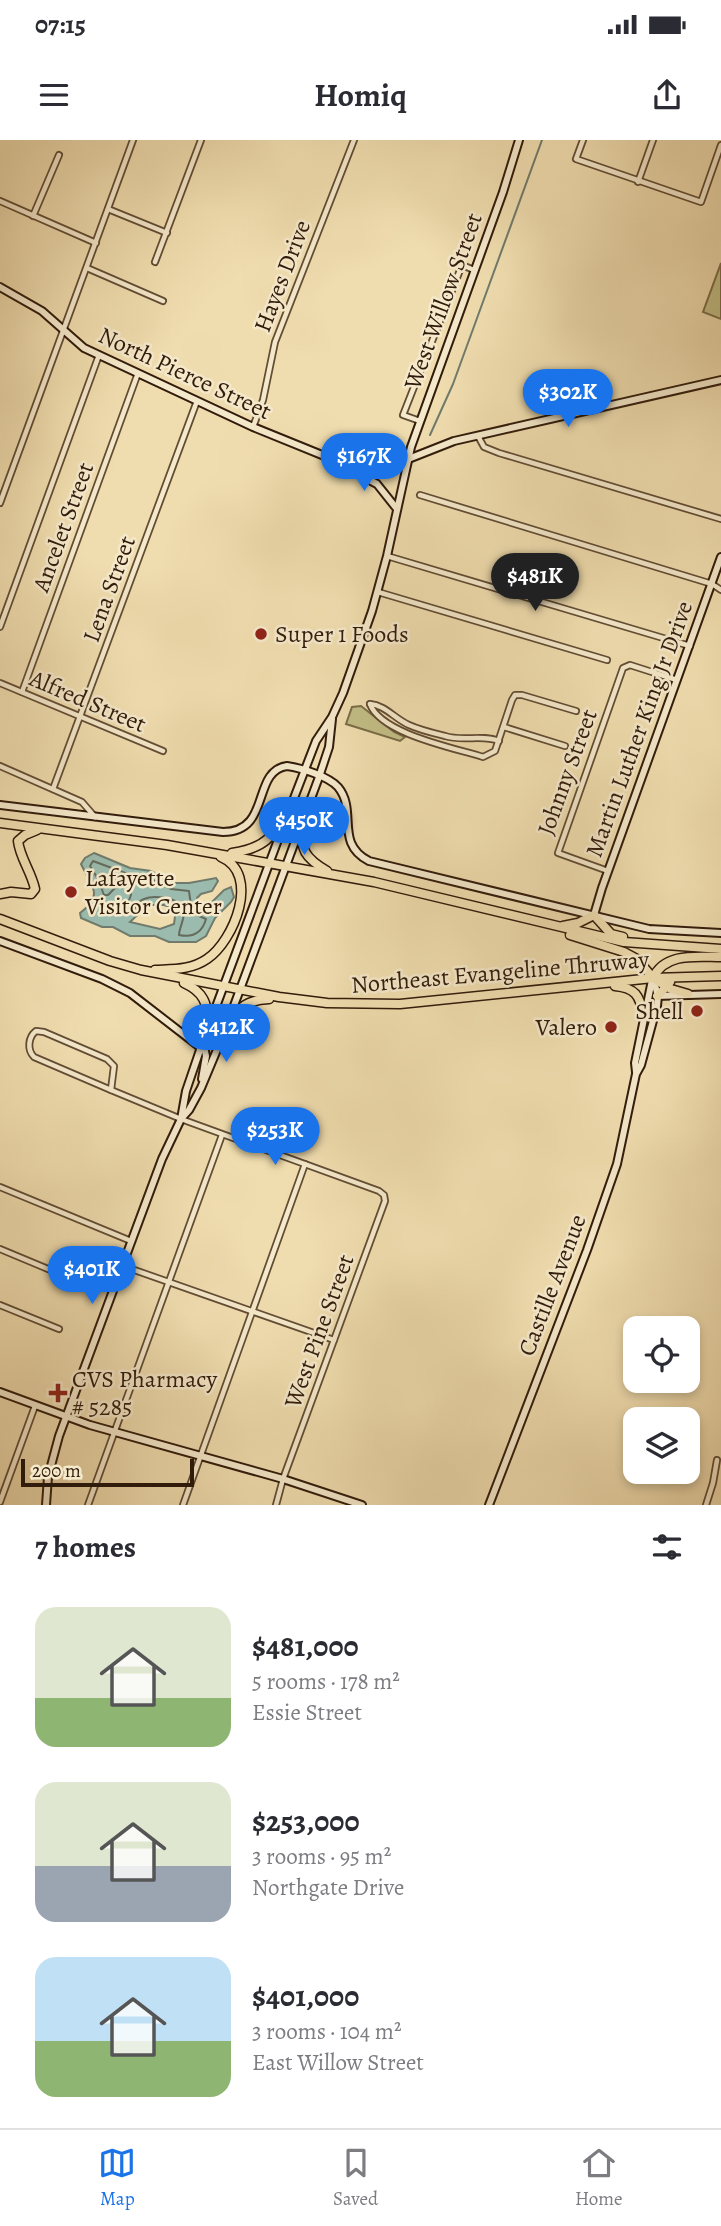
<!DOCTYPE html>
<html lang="en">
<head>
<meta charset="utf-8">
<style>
  :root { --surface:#fff; --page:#f7f7f7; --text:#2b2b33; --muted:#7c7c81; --line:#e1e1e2; --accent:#1a73e8 }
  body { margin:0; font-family:Alegreya,serif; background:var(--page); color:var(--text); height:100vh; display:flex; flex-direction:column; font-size:26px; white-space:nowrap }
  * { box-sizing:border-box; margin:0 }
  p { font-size:23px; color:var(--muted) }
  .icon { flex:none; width:38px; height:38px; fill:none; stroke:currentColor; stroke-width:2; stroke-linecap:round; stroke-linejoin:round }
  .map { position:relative; height:1365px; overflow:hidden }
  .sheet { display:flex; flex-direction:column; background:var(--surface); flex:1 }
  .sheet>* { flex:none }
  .controls { position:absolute; left:623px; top:1176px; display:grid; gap:14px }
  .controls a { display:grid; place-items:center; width:77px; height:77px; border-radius:14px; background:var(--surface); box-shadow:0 4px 10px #0003; font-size:35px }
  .scale { position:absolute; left:21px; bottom:18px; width:173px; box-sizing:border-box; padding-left:7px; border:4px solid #311b0b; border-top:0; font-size:19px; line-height:24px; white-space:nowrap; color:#311b0b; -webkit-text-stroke:5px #f5e9cb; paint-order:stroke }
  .price { position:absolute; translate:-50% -60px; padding:0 16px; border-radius:24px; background:var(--accent); color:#fff; font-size:23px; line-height:46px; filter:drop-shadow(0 2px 4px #0008) }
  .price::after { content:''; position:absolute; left:50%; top:42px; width:21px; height:16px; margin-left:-10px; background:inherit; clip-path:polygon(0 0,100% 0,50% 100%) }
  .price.selected { background:#222; color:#fff }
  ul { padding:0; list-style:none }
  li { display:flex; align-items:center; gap:21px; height:175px; padding:0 35px }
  li span { display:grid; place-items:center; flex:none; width:196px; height:140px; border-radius:21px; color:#555 }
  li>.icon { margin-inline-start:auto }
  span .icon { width:84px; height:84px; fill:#fffc; stroke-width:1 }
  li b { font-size:30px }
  h2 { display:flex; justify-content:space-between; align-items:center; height:84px; padding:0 35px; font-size:30px }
  .status { display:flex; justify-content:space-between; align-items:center; height:49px; padding:0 35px; background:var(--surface); direction:ltr }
  .status svg { height:19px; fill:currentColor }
  header { display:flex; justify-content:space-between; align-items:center; height:91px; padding:0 35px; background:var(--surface); font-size:32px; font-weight:700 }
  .dock { display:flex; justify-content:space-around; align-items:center; height:98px; border-top:2px solid var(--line); background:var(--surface); font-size:19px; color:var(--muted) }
  .dock a { display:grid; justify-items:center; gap:4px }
  .dock .selected { color:var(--accent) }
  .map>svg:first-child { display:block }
  .green { fill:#c2be85; stroke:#7a6c48; stroke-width:2 }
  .water { fill:#9abbae; stroke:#707b6d; stroke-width:2; fill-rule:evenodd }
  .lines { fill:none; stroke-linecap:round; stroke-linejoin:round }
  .shore { stroke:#666b5c; stroke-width:2 }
  .stream { stroke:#707b6d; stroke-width:2 }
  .street-casing { stroke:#614c34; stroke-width:8 }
  .secondary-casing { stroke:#311b0b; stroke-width:10 }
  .highway-casing { stroke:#311b0b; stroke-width:11 }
  .street { stroke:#f5e9cb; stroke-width:4.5 }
  .secondary { stroke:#f5e9cb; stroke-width:6 }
  .highway { stroke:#f0ddaf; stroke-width:8 }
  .poi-dot { fill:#8f2418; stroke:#f5e9cb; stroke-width:2.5 }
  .labels { text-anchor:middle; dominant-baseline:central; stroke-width:5; stroke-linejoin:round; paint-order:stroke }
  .street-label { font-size:24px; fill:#311b0b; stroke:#f5e9cb }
  .poi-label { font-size:24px; fill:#311b0b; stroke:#f5e9cb; text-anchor:start }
</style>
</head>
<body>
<div class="status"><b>07:15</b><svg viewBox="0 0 49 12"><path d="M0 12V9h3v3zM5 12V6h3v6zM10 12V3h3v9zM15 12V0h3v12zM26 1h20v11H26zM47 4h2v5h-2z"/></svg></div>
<header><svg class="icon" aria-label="menu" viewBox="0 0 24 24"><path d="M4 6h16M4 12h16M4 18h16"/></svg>Homiq<svg class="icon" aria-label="share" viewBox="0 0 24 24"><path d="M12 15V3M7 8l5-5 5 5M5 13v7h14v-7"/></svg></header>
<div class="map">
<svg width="721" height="1365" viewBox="0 0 721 1365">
  <rect width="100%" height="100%" fill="#f0ddaf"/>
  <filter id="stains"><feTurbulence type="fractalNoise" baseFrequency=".00286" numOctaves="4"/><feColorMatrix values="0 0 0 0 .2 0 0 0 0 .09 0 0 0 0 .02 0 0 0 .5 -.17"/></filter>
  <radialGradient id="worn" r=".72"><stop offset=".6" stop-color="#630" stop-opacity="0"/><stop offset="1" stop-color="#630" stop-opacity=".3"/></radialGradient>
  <g class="green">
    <polygon points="721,123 721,179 703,172"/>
    <polygon points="361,566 394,592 405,597 400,601 346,584 352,567"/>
  </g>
  <path class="water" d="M94,713l36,15 21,3 22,12h16l27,-5 2,3 -6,10 -11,3 -4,4 1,12 7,-1 19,-19 7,-3 3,10 -3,5 -16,16 -9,18 -10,6h-27l-14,-6h-25l-17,-9h-11l-21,-9 -1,-5c25,-18 11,-28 1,-49l4,-6zM148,765h16l12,4 -2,15 -14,5 -30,-7z"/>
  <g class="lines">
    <path class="shore" d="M93,721l35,13 21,4 22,11 18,2 3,22 14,6c-4,14 -13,19 -27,16 0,-8 8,-19 3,-28 -5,-10 -29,-12 -38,-8 -6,2 -8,7 -11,12l-6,1 -1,-4 5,-13c0,-7 -5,-13 -12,-11l-11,11h-4l-6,-16 -8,-13z"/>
    <polyline class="stream" points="430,295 453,244 542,0"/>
    <g class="street-casing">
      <g id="street">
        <polyline points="583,0 576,19 701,62 721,5"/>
        <polyline points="638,42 653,0"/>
        <polyline points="0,61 96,103"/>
        <polyline points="108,69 167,93"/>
        <polyline points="33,76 59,15"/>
        <polyline points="155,122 201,0"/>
        <polyline points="87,128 163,161"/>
        <polyline points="420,281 403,275 462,125 474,130"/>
        <polyline points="253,287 263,260 275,202 354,0"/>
        <polyline points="478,296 484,307 499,313 721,379"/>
        <polyline points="420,355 712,444 721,450"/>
        <polyline points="0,363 133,0"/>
        <polyline points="387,416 690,506"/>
        <polyline points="378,452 607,520"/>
        <polyline points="0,487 99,215"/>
        <polyline points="0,543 163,611"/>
        <polyline points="22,552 138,233"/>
        <path d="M370,564c11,30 85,44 113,53l12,-6 17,-51 3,-5h7l54,16"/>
        <path d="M370,564c15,1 25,15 39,21 11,5 24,8 36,11 19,6 36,-2 54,5"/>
        <polyline points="504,587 565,606"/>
        <polyline points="0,626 82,662 95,677"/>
        <polyline points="53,649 197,261"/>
        <polyline points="608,731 558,713 623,528 630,525 677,540"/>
        <path d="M36,891l8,1 63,27 7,7 -3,24 -77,-33c-7,-7 -6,-20 2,-26z"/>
        <polyline points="111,950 181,979 379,1051 384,1055 385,1061 283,1339 276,1365"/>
        <polyline points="0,1047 131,1101"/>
        <polyline points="0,1109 60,1134"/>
        <polyline points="123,1126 334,1200"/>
        <polyline points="0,1165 59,1189"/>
        <polyline points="0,1362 35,1266"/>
        <polyline points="88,1365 222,995"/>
        <polyline points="183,1365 305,1024"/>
        <polyline points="706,1365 713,1343 717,1320"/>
      </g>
    </g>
    <g class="secondary-casing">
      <g id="secondary">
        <polyline points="0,147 42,171 84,208 253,287 354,328 388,327 454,301 721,240"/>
        <polyline points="347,328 377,344 397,369"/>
        <path d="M0,665l223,27c49,0 28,-61 64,-66 14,2 41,10 51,21 20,24 -4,56 31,74l280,68 72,4"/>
        <polyline points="289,671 316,601 332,577 343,553 372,471 387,416 411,307 503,52 519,0"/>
        <polyline points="594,775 602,748 721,417"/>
        <polyline points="0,801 102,839 130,853 205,911 206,916 202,939"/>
        <polyline points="656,856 721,854"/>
        <polyline points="229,879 319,637 329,607 332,579"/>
        <polyline points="636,932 635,923 652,840"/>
        <polyline points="181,979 186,951 201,907 285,681"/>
        <polyline points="0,1252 90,1285 283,1339 362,1365"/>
        <polyline points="46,1365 48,1337 59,1296 162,1019 181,979 189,970 201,948 224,893"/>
        <polyline points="489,1365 587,1110 617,1024 636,934 641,925 657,866 658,856 653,838"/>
      </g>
    </g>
    <g class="highway-casing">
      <g id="highway">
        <polyline points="0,683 167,705 374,742 624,802 721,809"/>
        <path d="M302,684c-2,26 3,34 25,47"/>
        <path d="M232,713c34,-5 40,-16 57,-44"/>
        <path d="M0,754l11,-2 20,2 4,-5c-4,-18 -15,-31 -17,-48l7,-6 12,-5"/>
        <polyline points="0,779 110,821 141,830 279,857 327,863 400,864 653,838 721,836"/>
        <polyline points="563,786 578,783 594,775 611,794 623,797"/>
        <polyline points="570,795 624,812 637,819 653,838 671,849 688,854"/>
        <path d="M155,830c19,-1 36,0 52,-11 27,-18 54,-85 14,-102"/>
        <path d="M653,838c12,-26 44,-21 68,-21"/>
        <path d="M184,843c20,9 23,20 25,41"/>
        <path d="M615,846c20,2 25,9 28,29"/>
        <polyline points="658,856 670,842"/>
        <path d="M223,895c13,-23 18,-35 46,-36"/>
      </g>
    </g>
    <use href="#street" class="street"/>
    <use href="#secondary" class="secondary"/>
    <use href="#highway" class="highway"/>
  </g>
  <g class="poi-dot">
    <circle cx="261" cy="494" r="7"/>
    <circle cx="71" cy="752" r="7"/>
    <circle cx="697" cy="871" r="7"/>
    <circle cx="611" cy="887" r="7"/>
    <path d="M54.5 1242.5h7v7h7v7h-7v7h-7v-7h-7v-7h7z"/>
  </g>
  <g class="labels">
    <g class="street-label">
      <text transform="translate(282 136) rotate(-69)">Hayes Drive</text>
      <text transform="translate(443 161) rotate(-70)">West Willow Street</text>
      <text transform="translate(185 233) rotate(25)">North Pierce Street</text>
      <text transform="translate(63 387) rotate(-70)">Ancelet Street</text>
      <text transform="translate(109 449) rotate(-70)">Lena Street</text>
      <text transform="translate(88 561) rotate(23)">Alfred Street</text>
      <text transform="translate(639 589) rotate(-70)">Martin Luther King Jr Drive</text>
      <text transform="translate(567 632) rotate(-70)">Johnny Street</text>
      <text transform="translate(500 832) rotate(-5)">Northeast Evangeline Thruway</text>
      <text transform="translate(552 1145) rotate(-69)">Castille Avenue</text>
      <text transform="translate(319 1191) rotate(-70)">West Pine Street</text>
    </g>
    <g class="poi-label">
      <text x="275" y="494">Super 1 Foods</text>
      <text x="85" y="738">Lafayette<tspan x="85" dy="28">Visitor Center</tspan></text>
      <text x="683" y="871" text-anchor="end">Shell</text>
      <text x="597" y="887" text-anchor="end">Valero</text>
      <text x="72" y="1239">CVS Pharmacy<tspan x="72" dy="28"># 5285</tspan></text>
    </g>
  </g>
  <rect width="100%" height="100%" filter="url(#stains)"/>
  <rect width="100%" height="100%" fill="url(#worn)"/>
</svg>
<div class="controls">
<a><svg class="icon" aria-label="locate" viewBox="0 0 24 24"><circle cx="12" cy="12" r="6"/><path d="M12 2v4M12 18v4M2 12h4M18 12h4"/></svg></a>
<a><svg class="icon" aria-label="layers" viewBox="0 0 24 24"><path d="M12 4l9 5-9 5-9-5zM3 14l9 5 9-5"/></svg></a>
</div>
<div class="scale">200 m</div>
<b class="price" style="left:568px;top:289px">$302K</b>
<b class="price" style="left:364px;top:353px">$167K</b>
<b class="price selected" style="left:535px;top:473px">$481K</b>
<b class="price" style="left:304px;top:717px">$450K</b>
<b class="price" style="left:226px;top:924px">$412K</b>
<b class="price" style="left:275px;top:1027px">$253K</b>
<b class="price" style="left:92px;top:1166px">$401K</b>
</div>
<section class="sheet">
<h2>7 homes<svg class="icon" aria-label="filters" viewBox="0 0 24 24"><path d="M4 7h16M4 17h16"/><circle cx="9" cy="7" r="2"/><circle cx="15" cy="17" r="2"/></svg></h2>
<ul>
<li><span style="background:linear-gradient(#dfe7d0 65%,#8fb573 0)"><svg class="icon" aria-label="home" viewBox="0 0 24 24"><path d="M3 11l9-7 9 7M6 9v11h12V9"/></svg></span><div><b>$481,000</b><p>5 rooms · 178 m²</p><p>Essie Street</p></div></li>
<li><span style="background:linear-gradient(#dfe7d0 60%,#9aa5b1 0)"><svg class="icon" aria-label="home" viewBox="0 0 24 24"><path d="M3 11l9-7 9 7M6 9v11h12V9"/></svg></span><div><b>$253,000</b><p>3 rooms · 95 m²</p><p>Northgate Drive</p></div></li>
<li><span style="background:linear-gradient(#bfe0f5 60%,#8fb573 0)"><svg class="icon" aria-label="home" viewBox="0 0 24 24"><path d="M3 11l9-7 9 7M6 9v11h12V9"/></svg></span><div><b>$401,000</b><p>3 rooms · 104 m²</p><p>East Willow Street</p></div></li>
</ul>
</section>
<nav class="dock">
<a class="selected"><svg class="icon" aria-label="map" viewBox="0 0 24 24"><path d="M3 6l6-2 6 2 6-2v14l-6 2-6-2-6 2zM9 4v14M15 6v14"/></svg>Map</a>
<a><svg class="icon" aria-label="saved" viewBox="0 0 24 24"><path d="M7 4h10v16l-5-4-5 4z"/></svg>Saved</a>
<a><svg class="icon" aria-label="home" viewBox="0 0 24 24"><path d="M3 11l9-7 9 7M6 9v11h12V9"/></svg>Home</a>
</nav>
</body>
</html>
